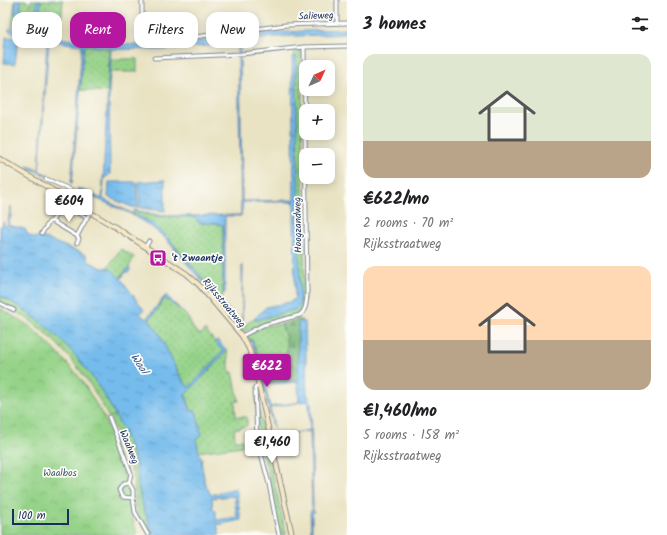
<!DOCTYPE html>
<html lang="en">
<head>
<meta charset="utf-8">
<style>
  :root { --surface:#fff; --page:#f6f6f6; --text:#202124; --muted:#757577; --accent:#b5179e }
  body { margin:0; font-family:Kalam,sans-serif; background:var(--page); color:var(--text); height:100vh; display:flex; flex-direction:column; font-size:15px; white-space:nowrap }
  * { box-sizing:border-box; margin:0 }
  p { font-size:13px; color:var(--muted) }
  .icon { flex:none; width:22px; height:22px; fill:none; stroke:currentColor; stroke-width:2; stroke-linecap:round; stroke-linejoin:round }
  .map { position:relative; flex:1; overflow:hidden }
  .sheet { display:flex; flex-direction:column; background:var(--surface); width:320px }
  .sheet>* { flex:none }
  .guide { position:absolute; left:12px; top:12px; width:275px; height:36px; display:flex; gap:8px }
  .needle { width:26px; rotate:46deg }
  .fabs { position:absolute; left:299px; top:60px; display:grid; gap:8px }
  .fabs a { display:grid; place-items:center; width:36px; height:36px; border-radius:8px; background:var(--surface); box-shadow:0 2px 10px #0003; font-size:20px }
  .scale { position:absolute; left:12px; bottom:10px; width:57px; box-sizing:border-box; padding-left:4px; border:2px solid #1b2f5e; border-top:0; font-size:11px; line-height:14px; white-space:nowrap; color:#1b2f5e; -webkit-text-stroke:3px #fdfcf7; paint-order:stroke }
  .price { position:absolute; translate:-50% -34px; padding:0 9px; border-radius:4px; background:#fff; color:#222; font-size:13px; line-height:26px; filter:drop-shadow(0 1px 2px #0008) }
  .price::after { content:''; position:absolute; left:50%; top:24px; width:12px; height:9px; margin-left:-6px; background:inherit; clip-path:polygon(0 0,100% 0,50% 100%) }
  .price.active { background:var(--accent); color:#fff }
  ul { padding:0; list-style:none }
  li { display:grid; align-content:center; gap:8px; height:212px; padding:0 16px }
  li span { display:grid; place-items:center; height:124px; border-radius:12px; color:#555 }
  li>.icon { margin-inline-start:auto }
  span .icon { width:72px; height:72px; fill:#fffc; stroke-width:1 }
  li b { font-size:17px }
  h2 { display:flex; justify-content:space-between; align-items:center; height:48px; padding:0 16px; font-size:17px }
  .pill { padding:0 14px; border-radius:12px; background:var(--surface); box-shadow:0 2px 10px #0003; font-size:14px; line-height:36px }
  .pill.active { background:var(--accent); color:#fff }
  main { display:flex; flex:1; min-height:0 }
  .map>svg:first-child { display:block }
  .grass { fill:url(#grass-dots); stroke:#588174 }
  .forest { fill:url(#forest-firs); stroke:#4a726a }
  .park { fill:url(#park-crowns); stroke:#588174 }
  .water { fill:url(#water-ripples); stroke:#4875a5; fill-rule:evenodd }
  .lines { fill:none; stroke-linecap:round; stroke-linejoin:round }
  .street-casing { stroke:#828990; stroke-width:5 }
  .secondary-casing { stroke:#828990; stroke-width:6 }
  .street { stroke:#fff; stroke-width:3 }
  .secondary { stroke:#f8e8c3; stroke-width:4 }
  .labels { text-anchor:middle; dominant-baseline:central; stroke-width:3.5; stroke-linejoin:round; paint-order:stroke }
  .street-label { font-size:10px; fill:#1b2f5e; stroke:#fdfcf7 }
  .poi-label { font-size:10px; font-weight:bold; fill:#1b2f5e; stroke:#fdfcf7; text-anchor:start }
  .park-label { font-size:10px; fill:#40606b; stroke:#fdfcf7 }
  .water-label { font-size:11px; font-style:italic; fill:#365989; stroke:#fdfcf7 }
</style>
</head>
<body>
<main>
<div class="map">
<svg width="347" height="535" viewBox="0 0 347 535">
  <defs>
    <pattern id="grass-dots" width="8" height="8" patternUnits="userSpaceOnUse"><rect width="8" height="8" fill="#96d389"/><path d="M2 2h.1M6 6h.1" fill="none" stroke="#81b579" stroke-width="1.8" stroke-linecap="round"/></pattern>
    <pattern id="forest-firs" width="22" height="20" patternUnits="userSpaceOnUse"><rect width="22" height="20" fill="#78b575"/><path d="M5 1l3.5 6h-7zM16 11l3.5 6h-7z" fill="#629463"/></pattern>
    <pattern id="park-crowns" width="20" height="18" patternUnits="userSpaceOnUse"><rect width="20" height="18" fill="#96d389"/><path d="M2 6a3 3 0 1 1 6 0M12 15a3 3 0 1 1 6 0" fill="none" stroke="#81b579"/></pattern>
    <pattern id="water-ripples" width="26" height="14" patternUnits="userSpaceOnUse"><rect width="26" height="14" fill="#74bbec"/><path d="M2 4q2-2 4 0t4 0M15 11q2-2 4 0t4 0" fill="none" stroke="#5e98c2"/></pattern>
  </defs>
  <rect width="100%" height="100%" fill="#fdfcf7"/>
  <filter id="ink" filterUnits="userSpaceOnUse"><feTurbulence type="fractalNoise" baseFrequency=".025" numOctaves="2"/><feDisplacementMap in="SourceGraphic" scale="8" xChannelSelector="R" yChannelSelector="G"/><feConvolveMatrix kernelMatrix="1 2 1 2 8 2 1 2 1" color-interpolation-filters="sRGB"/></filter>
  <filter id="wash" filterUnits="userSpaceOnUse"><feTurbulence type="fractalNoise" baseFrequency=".012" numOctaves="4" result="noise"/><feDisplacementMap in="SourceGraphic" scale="16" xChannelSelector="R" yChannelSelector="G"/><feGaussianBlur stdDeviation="0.9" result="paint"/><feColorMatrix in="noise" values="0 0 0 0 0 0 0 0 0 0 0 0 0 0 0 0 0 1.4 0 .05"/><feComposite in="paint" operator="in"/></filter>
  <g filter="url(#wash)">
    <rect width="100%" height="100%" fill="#e9e3c3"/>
    <g class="grass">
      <polygon points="15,0 16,0 15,14 34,18 38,20 40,13 39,1 36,12 20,9 21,0 26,0 31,5 31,0 63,0 60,34 46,33 12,26"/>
      <polygon points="86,45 109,49 108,92 80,90 84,47"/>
      <polygon points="301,50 305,296 302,310 295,316 264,323 243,332 231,316 242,327 255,318 256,320 296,309 300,305 296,56 294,56 294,51"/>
      <polygon points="111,59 137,59 137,72 110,72"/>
      <path d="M134,211l23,5 38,1 4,6c9,1 16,-1 24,2v68l-1,9 -56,-67 -34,-20z"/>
      <polygon points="121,249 134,257 129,267 120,278 107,268"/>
      <path d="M0,296c65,32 109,93 133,160 5,12 5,26 7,38 2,14 9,27 13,41h-3l-9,-13 -5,-12 -3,-35 -26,-65 -3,-5c1,-7 -27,-39 -33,-47 -3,-6 -6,-11 -12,-13l-31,-27 -28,-17z"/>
      <path d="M165,298c7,6 18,12 23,20 5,8 3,10 11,16h3l3,-4 18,21 -34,37c-17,-21 -24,-47 -40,-68z"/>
      <path d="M281,324c9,19 12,50 -19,47l-5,-18 -6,-14 -2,1 -3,-4 19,-10z"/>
      <polygon points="227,350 230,372 233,372 239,401 235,402 236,417 247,417 247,426 234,429 235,440 242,440 242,446 198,452 196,439 200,436 185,393 190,390 199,381"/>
      <polygon points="256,398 286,535 280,535 267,468 262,453 258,432"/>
    </g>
    <path class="forest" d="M298,319l5,2h-2l-3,4v55l-33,3 -3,-12c31,3 28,-28 19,-47z"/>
    <g class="park">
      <path d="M0,296c50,25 91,68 115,119l-6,3c-22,-46 -62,-94 -109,-115z"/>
      <polygon points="0,308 31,327 54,349 81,379 105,419 126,480 134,525 138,535 0,535"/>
    </g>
    <g class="water">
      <polygon points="16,0 21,0 20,9 36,12 37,1 41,1 39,19 36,19 34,18 15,14"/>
      <path d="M10,28l33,8 54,7 60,3 113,-13 51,-3 26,-1v5l-75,3 -32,6 2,158 52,-1 -2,-144h4l4,240 -1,11 -2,2 -41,11 -1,-2 11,-11 24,-5 2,-1 3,-3 -1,-96h-51l-2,14h-16v77h-2v-68c-8,-3 -15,-1 -24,-2l-4,-6 -38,-1 -23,-5v-1l28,6 77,-1 2,-1 -3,-161 -1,-10 -75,7 -51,-1 -2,45 1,80 -2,2 -4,2 -1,21 49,24 18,18 71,83 1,-1v-57h1l-1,61 -13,-14 -65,-76 -14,-11 -19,-12 -54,-24 1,-2 24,11 8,-149 -2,-3 -22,-2 -2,2 -12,137h-1l11,-139 -32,-4 -1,1 -10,129 8,3v2l-20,-9 1,-2 11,6 8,-130c-11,-7 -29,-2 -39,-11z"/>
      <polygon points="6,37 18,38 15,64 4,63"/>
      <polygon points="165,180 165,211 140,208 139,182"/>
      <polygon points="109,182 137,182 138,208 132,207 108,197"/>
      <path d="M11,206v10l-3,9 17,4 3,6 6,3 5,-2 48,19 1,6 14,7h8l10,10 9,-11 1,1v3l-5,2 -4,6 23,31 -4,4 6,5 20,-24 17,17 -18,-14 -16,22 10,13 21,44 9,11 34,-37 -8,-9 2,-2 10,10 -28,31 -14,14 6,16h5l6,24 -6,4 3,14 3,5c-2,8 3,16 2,23l7,14 25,-7 5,32 -24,5 3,10h-67c-4,-14 -11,-27 -13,-41 -3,-12 -2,-26 -7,-38 -24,-67 -69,-128 -133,-160v-70h2l1,-4h1v3l3,1zM234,496l3,21 -21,3v-9l-3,-2 -1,-11z"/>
      <path d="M301,321l4,1 2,72 4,8 2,108 2,2 -3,1v22h-1l-1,-23 2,-2 -2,-79 -27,4 27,-5 -1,-27 -3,-2 -36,7 4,20h-1l-17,-74 -6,-14h2l5,13 8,30 33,-3v-56zM298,382l1,20 -29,5 -5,-22z"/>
    </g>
  </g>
  <g filter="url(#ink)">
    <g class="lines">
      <g class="street-casing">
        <g id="street">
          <polyline points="142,0 142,39 187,38 286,25 347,23"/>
          <polyline points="337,23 337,0"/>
          <polyline points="154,58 241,54 304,47"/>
          <polyline points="46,179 74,191 65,201 52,221 77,236 90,212"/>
          <polyline points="63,204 87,218"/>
          <polyline points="42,233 49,222 52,221"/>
          <polyline points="77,243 79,239 77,236"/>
          <polyline points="146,246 149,241"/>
          <polyline points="0,303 14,310"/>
          <path d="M242,336l21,-11 37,-10c6,-5 6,-11 7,-19l-3,-249 43,-1"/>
          <polyline points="258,385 255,388 257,438 269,484 276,521 279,535"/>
          <polyline points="109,417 131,473 129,483 133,490 133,498 135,512 148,535"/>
          <polyline points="129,483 123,484 119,490 122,497 133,498"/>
        </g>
      </g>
      <g class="secondary-casing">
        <polyline id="secondary" points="0,159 115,227 187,274 199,285 242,336 249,349 254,364 292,535"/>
      </g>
      <use href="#street" class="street"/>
      <use href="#secondary" class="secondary"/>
    </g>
  </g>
  <defs>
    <g id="bus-square" transform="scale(0.9)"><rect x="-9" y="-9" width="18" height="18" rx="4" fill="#b5179e" stroke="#fdfcf7"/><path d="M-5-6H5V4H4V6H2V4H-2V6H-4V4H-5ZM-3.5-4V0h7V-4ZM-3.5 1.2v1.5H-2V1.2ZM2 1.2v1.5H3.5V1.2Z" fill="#fff"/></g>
  </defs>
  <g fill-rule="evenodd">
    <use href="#bus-square" x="158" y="258"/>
  </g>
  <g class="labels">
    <g class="street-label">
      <text transform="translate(316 16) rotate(-2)">Salieweg</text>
      <text transform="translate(298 225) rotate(-91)">Hoogzandweg</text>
      <text transform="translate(224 303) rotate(50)">Rijksstraatweg</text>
      <text transform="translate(129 447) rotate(68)">Waalweg</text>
    </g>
    <g class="poi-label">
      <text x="171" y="258">'t Zwaantje</text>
    </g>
    <g class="park-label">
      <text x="60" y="473">Waalbos</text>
    </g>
    <g class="water-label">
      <text transform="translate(139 364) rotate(57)">Waal</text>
    </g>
  </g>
</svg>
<div class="fabs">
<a><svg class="needle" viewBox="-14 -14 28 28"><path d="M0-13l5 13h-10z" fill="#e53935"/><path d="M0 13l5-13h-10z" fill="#757577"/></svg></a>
<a>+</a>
<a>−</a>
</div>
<div class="scale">100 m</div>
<b class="price" style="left:69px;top:223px">€604</b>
<b class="price active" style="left:267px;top:388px">€622</b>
<b class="price" style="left:272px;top:464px">€1,460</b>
<div class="guide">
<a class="pill">Buy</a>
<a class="pill active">Rent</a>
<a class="pill">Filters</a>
<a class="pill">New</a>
</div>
</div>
<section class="sheet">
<h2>3 homes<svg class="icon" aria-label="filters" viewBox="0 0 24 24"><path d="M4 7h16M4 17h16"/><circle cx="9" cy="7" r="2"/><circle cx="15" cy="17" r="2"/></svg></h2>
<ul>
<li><span style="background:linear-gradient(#dfe7d0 70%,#b9a48a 0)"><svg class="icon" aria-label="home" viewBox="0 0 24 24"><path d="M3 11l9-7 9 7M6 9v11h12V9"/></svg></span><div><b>€622/mo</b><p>2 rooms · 70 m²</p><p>Rijksstraatweg</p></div></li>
<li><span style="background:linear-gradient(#ffd9b3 60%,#b9a48a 0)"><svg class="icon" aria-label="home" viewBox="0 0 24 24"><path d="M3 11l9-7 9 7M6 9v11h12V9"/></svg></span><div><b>€1,460/mo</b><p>5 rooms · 158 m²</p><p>Rijksstraatweg</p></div></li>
</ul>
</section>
</main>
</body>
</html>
